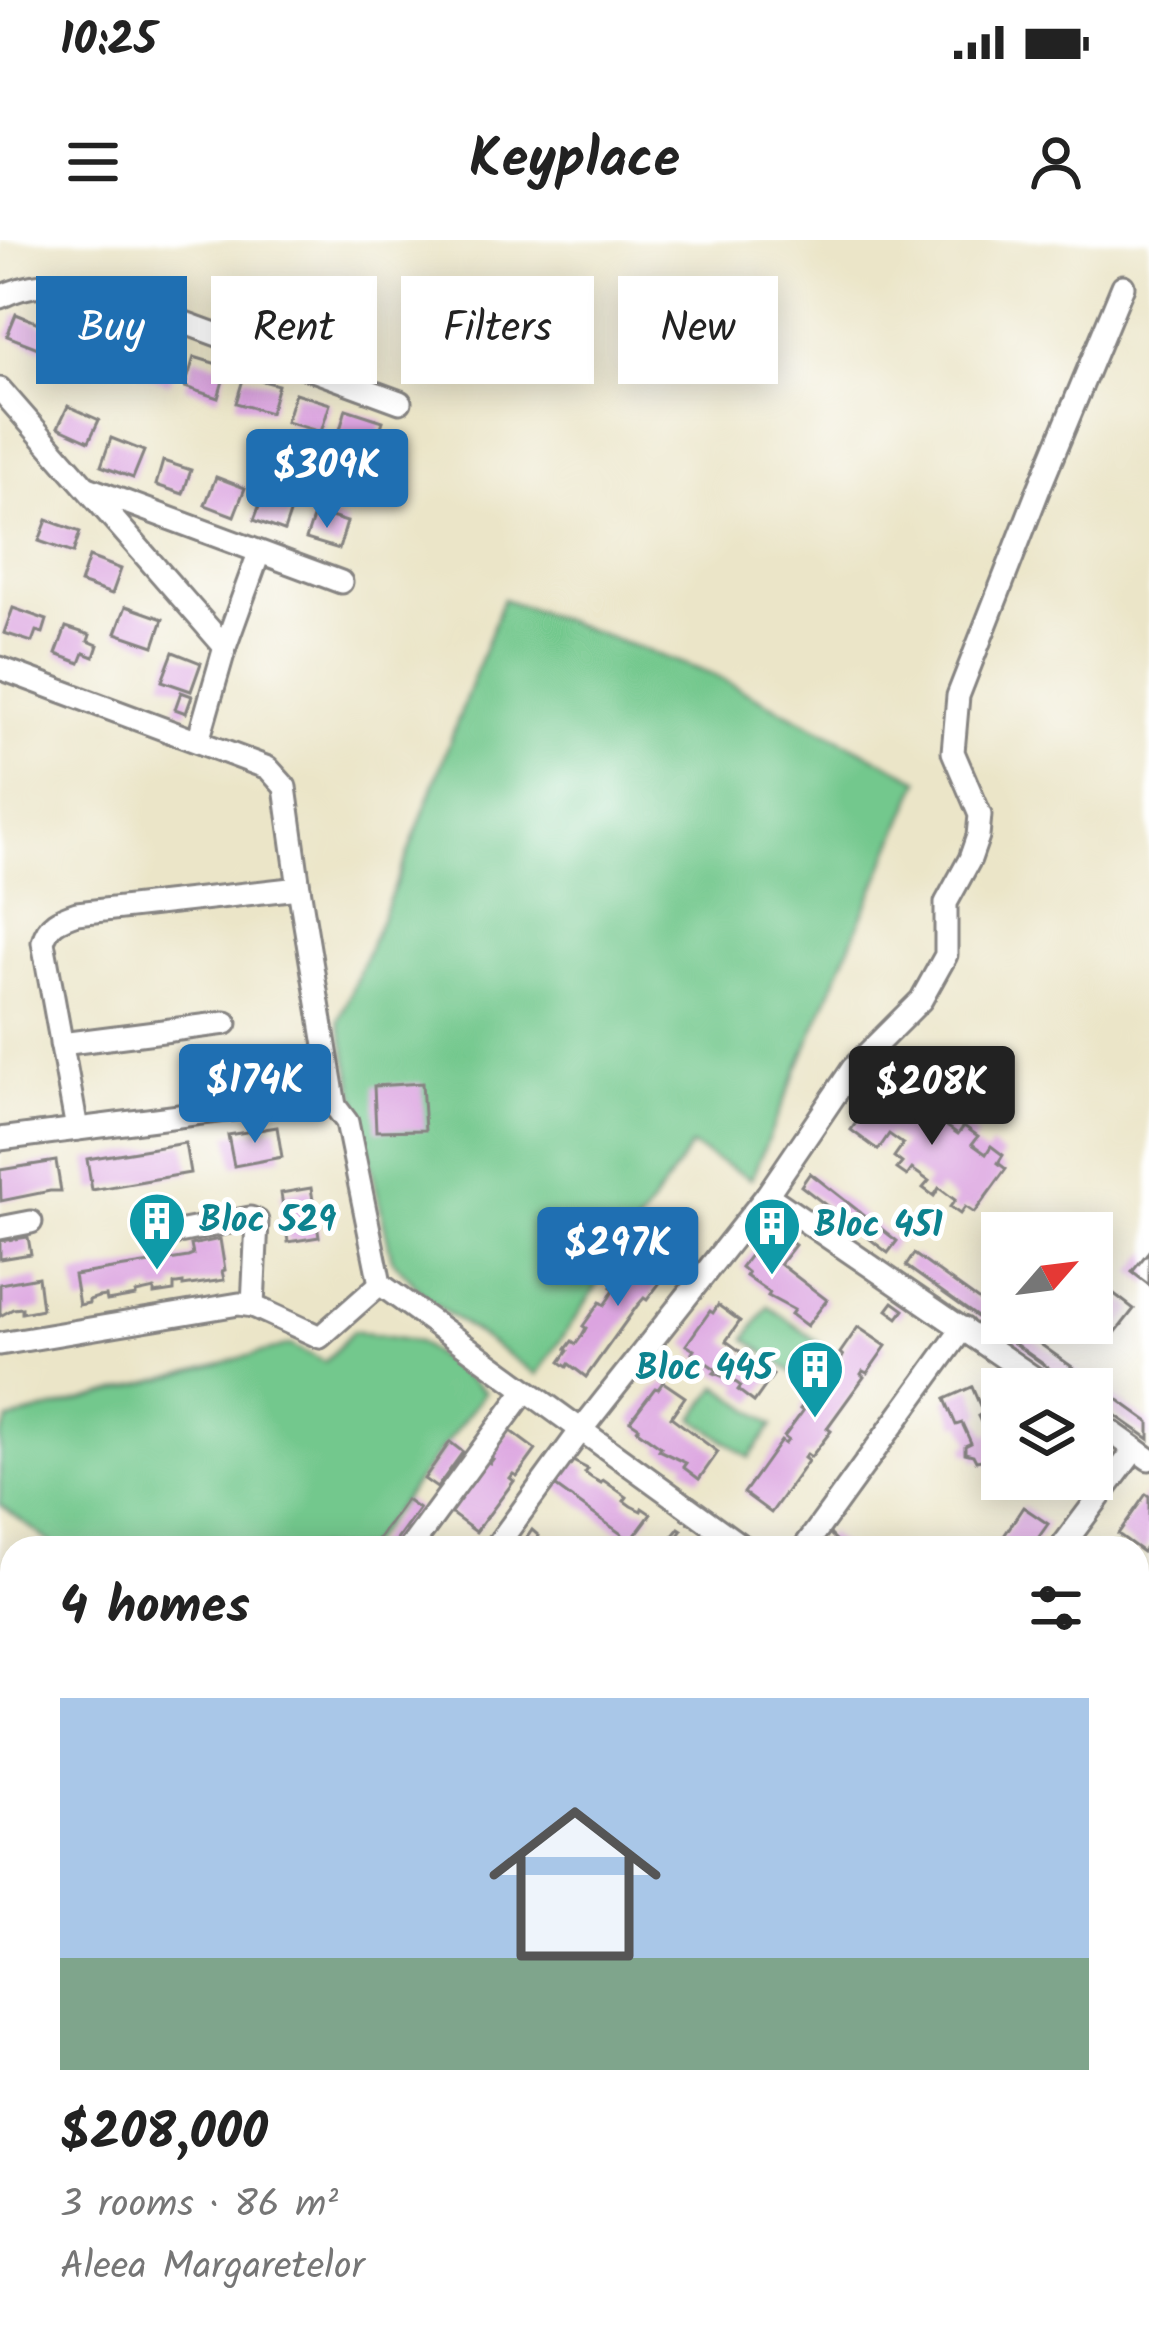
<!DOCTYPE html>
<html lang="en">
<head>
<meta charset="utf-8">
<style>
  :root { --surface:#fff; --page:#f2f2f2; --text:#222; --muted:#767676; --line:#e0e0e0; --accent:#1f6fb2 }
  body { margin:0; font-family:Kalam,sans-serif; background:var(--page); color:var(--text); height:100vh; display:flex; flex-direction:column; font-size:45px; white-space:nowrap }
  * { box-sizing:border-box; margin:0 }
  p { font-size:39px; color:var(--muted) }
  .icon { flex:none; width:66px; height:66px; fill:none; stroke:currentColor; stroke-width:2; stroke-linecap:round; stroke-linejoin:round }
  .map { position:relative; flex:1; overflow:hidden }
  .drawer { position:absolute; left:0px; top:1296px; width:1149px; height:807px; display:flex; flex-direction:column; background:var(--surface); border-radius:36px 36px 0 0; box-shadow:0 6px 30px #0003 }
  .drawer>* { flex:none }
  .banner { position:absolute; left:36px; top:36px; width:1077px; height:108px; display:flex; gap:24px }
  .needle { width:78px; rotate:62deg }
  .fabs { position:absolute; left:981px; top:972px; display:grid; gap:24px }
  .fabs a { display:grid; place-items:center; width:132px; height:132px; border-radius:0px; background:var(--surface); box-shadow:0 6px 30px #0003; font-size:60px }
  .price { position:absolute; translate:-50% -102px; padding:0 27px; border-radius:12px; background:var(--accent); color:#fff; font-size:39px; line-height:78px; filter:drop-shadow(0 3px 6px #0008) }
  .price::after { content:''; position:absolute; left:50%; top:72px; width:36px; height:27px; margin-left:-18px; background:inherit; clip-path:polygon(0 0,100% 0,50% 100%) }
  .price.active { background:#222; color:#fff }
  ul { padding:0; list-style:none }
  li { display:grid; align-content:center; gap:24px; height:636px; padding:0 60px }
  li+li { border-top:3px solid var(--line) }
  li span { display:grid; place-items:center; height:372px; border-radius:0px; color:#555 }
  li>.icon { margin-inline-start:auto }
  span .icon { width:216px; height:216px; fill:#fffc; stroke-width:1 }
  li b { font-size:51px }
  h2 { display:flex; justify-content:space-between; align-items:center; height:144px; padding:0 60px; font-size:51px }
  .pill { padding:0 42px; border-radius:0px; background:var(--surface); box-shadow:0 6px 30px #0003; font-size:42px; line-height:108px }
  .pill.active { background:var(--accent); color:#fff }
  .status { display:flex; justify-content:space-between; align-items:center; height:84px; padding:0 60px; background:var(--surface); direction:ltr }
  .status svg { height:33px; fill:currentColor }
  header { display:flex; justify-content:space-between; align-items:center; height:156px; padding:0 60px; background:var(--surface); font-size:54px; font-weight:600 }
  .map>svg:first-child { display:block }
  .built { fill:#ead1ec }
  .industrial { fill:#cabfd6 }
  .green { fill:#73c88d; stroke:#4a7564; stroke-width:3 }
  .building { fill:#dca4e0 }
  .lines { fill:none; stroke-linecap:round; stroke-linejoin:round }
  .minor-casing { stroke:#868482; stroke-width:27 }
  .highway-casing { stroke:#868482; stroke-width:36 }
  .minor { stroke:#fff; stroke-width:21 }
  .highway { stroke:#fff; stroke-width:30 }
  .rail-casing { stroke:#22223b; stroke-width:10 }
  .rail { stroke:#fff; stroke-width:6; stroke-dasharray:18; stroke-linecap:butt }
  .labels { text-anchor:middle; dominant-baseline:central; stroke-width:10; stroke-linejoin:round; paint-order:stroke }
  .culture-label { font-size:36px; font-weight:bold; fill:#0d838f; stroke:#fff; text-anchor:start }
</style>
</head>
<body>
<div class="status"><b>10:25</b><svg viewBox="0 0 49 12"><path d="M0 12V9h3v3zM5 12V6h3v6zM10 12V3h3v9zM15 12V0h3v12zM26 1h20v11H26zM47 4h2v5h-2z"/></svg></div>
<header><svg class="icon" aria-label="menu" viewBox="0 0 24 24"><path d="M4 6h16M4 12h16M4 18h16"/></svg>Keyplace<svg class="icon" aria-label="person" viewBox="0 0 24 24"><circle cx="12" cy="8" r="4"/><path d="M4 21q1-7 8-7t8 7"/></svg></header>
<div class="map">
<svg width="1149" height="2102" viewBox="0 0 1149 2102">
  <rect width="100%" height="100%" fill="#fff"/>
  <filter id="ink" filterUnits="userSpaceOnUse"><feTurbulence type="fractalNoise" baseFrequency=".00833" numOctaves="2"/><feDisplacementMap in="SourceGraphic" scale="24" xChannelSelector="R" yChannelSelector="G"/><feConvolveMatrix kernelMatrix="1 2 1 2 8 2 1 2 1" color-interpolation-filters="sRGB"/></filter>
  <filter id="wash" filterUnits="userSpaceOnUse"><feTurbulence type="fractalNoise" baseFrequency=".004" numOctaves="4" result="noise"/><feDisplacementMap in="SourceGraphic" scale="48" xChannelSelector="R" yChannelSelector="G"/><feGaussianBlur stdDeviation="2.7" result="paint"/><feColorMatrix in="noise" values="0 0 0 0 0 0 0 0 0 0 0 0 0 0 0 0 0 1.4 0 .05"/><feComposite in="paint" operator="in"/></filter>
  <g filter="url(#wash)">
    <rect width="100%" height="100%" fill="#ebe5c8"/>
    <polygon class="built" points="1149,1706 1149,1912 1137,1903 1137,1723"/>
    <polygon class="industrial" points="614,2091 765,2091 779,2102 605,2102"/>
    <g class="green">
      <polygon points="503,359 711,434 920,540 751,939 691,906 537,1135 430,1061 392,1019 339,781 406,619"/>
      <polygon points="768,1066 828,1109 805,1142 746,1099"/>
      <polygon points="353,1091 418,1102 485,1152 366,1308 57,1308 0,1264 0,1198 9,1180 290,1105 325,1122"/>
      <polygon points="718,1146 773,1185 749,1218 694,1178"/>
    </g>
    <g id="blocks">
      <g class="building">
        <polygon points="16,74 51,88 43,110 7,96"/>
        <polygon points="96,88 125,98 115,126 87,116"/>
        <polygon points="148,106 178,116 169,144 138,133"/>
        <polygon points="194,117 227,127 218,158 185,147"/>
        <polygon points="244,136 278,145 270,173 236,163"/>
        <polygon points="295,153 330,164 321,192 286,182"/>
        <polygon points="68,166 99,180 89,201 58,187"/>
        <polygon points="346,169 383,181 373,212 337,200"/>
        <polygon points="111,198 144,211 133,238 101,226"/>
        <polygon points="163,221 191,230 183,254 156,245"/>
        <polygon points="216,237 245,248 234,276 205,265"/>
        <polygon points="307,243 317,246 311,264 301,261"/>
        <polygon points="265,251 294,262 284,291 254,280"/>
        <polygon points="315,272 347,282 339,309 306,299"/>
        <polygon points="47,280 80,292 73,313 39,301"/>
        <polygon points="89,317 121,329 112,354 80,343"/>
        <polygon points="126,366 163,379 154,406 116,393"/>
        <polygon points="13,368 47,380 43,393 36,391 32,402 4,393"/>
        <polygon points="66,387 90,395 88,401 98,405 94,417 84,413 80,423 56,414"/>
        <polygon points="173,412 201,423 191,451 162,441"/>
        <polygon points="181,452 192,456 186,473 175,469"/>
        <polygon points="885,841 914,861 912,865 923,873 925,870 932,875 937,868 951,877 945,885 958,894 964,886 978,896 972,904 986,914 991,906 1003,915 998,923 1006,929 974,973 965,967 960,974 950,967 955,960 939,948 934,956 923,948 929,941 912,929 907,936 897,929 902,923 894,917 903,904 889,894 878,910 851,890"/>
        <polygon points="422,843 425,890 376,891 374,846"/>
        <polygon points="277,887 282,917 234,926 228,895"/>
        <polygon points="185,903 190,933 92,950 87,919"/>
        <polygon points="56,921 61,951 50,951 1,961 0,930"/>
        <polygon points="810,933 897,1001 888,1013 801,946"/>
        <polygon points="311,948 319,997 288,1002 281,953"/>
        <polygon points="774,989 795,1005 780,1024 827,1060 807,1086 791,1074 794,1070 768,1056 770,1053 746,1036 748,1033 741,1027 766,994 768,996"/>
        <polygon points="28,997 31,1014 0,1019 0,1001"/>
        <polygon points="220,999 225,1030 222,1031 224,1040 183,1046 183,1043 177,1044 174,1044 174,1051 154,1054 154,1049 136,1053 136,1056 107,1061 106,1056 98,1057 89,1060 89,1063 79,1065 74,1035 188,1017 193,1015 191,1005"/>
        <polygon points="654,1000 660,1005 658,1008 676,1021 647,1060 644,1058 637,1066 586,1137 569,1124 567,1127 560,1122 568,1111 566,1109 572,1101 576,1104 581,1097 586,1088 583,1086 600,1062 604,1065 609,1058 614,1049 611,1047 617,1039 620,1041 632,1024 636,1027"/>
        <polygon points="1149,1011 1149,1045 1132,1032"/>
        <polygon points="914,1014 1002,1077 1002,1083 1011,1083 1149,1182 1149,1199 1092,1159 1092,1149 1078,1149 906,1026"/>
        <polygon points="38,1037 42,1069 22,1073 22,1068 13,1069 0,1076 0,1044"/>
        <polygon points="1113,1053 1134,1069 1116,1092 1095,1076"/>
        <polygon points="893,1062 904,1070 898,1078 887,1070"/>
        <polygon points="718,1065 740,1081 726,1101 773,1135 754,1162 738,1150 741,1146 734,1141 714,1133 717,1130 692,1113 694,1110 686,1105 710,1071 713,1073"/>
        <polygon points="858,1087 886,1106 867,1133 863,1131 861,1134 864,1137 827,1188 831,1191 811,1217 807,1214 804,1218 808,1221 771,1273 744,1253 781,1201 785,1204 788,1200 784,1197 803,1171 800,1169 837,1117 841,1120 843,1116 840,1113"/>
        <polygon points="663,1142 685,1157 671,1177 718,1212 699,1239 683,1227 686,1223 659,1210 661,1207 637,1190 639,1187 630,1181 655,1148 658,1149"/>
        <polygon points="972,1147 983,1173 978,1176 987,1195 993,1192 998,1196 995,1204 997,1212 993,1214 993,1221 986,1224 981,1220 976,1221 973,1215 965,1213 965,1206 971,1203 962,1183 956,1185 945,1159"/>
        <polygon points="509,1190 536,1210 517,1236 513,1234 510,1238 514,1241 476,1292 449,1272 486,1221 490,1223 493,1219 489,1217"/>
        <polygon points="450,1202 463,1212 437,1248 424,1239"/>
        <polygon points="567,1218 588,1229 585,1233 592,1238 601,1243 603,1240 627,1257 624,1261 631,1266 641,1271 642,1268 651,1274 631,1301 552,1244"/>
        <polygon points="1041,1239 1076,1239 1078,1241 1067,1257"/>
        <polygon points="1146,1254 1149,1256 1149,1303 1143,1312 1118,1294"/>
        <polygon points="406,1260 419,1269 391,1308 372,1308"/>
        <polygon points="1023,1267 1048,1284 1031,1308 996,1308"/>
        <polygon points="679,1288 682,1290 677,1297 697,1308 668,1308 671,1304 668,1302"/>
        <polygon points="532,1290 539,1296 537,1299 550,1308 520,1308"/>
        <polygon points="829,1293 837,1301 846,1308 818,1308"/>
        <polygon points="2,1452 12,1458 12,1465 0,1485"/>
        <polygon points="1149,1505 1149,1556 1137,1548 1137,1525"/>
        <polygon points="12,1632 12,1709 0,1700 0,1650"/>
        <polygon points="1137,1789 1149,1797 1149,1900 1137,1891"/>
        <polygon points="1137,1976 1149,1984 1149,2021 1146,2019 1144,2022 1137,2017"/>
        <polygon points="460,2091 496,2091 513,2102 477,2102"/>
        <polygon points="867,2091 954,2091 953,2094 965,2102 898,2102 890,2097 883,2102"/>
        <polygon points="1004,2091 1030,2091 1046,2102 1019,2102"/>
      </g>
    </g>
  </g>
  <g filter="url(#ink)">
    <use href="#blocks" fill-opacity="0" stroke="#868482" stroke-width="3"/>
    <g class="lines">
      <g class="minor-casing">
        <g id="minor">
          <path d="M0,57c29,-14 55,-15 87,-10l313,115"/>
          <polyline points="0,149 225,407"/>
          <polyline points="88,248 341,342"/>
          <polyline points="0,428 268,528 285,547 299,648 335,866"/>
          <polyline points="198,501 225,407 259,313"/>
          <polyline points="61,804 226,783"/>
          <path d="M77,889l-34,-187c5,-19 16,-23 34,-29l222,-25"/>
          <polyline points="0,899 303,860 335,866 347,882 380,1044"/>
          <polyline points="767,955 1050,1149"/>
          <polyline points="0,988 31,982"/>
          <polyline points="163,995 250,978 257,981 253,1066"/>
          <polyline points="380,1044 744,1308"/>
          <polyline points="0,1104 239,1064 253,1066 320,1097 380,1044"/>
          <polyline points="1092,1178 1149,1219"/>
          <polyline points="410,1308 525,1151"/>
          <polyline points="495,1308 581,1190 767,955 853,828 921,760 946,715 946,663 970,619 978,596 980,575 953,512 958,456 1038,251 1123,46"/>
          <polyline points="804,1308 963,1088"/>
          <polyline points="1061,1308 1135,1209"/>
          <polyline points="1137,1442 1149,1426"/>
          <polyline points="1137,1590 1149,1598"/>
          <polyline points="1137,1702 1149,1684"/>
          <polyline points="1137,1933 1149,1941"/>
          <polyline points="1137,2071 1149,2079"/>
          <polyline points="226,2091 229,2102"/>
          <polyline points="279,2091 292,2102"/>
          <polyline points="543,2091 558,2102"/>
          <polyline points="978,2091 993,2102"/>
          <polyline points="132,2101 136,2091"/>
          <polyline points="401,2102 409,2091"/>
          <polyline points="587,2102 594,2091"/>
        </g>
      </g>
      <g class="highway-casing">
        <g id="highway">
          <polyline points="0,1532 12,1539"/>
          <polyline points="815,2091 831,2102"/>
        </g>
      </g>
      <use href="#minor" class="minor"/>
      <use href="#highway" class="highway"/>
      <g class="rail-casing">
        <g id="rail">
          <polyline points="0,1374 12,1382"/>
          <polyline points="1114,2091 1131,2102"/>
        </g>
      </g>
      <use href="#rail" class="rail"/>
    </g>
  </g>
  <defs>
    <g id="building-pin" transform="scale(3)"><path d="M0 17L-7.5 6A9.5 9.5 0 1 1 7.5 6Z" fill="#0f9aa8" stroke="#fff"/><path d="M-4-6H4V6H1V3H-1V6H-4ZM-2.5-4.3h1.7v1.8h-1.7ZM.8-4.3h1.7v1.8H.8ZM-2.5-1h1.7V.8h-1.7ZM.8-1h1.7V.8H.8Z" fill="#fff"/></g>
  </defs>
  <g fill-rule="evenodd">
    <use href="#building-pin" x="157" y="981"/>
    <use href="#building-pin" x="772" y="986"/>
    <use href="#building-pin" x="815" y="1129"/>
  </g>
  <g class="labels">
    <g class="culture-label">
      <text x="199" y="981">Bloc 529</text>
      <text x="814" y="986">Bloc 451</text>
      <text x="773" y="1129" text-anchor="end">Bloc 445</text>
    </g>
  </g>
</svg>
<div class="fabs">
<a><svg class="needle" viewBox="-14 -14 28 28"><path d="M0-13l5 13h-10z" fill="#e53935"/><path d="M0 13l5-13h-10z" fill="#767676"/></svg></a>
<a><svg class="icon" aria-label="layers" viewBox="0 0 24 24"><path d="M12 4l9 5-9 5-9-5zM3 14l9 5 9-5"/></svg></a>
</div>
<b class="price" style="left:327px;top:291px">$309K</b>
<b class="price" style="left:255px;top:906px">$174K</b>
<b class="price active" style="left:932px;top:908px">$208K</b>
<b class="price" style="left:618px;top:1069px">$297K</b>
<div class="banner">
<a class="pill active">Buy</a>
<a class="pill">Rent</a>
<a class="pill">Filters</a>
<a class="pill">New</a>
</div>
<section class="drawer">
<h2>4 homes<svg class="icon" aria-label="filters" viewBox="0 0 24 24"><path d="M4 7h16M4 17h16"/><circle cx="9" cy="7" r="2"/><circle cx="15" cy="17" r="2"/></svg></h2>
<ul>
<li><span style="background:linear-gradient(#a9c7e8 70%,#7fa58c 0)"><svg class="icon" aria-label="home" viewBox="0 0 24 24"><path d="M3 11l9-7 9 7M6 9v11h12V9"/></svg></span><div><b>$208,000</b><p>3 rooms · 86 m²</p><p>Aleea Margaretelor</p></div></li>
</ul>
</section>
</div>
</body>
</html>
